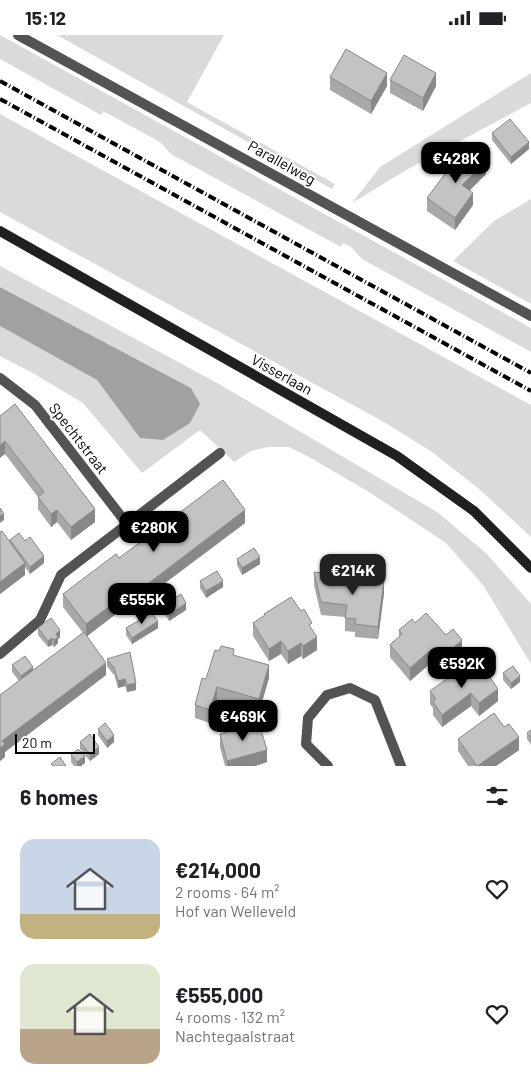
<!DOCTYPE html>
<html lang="en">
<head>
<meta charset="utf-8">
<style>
  :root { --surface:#fff; --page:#f2f2f2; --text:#202124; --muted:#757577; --accent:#000 }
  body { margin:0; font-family:Barlow,sans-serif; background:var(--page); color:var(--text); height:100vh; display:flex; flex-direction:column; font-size:19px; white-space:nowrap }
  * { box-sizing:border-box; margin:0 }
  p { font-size:16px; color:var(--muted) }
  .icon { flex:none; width:28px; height:28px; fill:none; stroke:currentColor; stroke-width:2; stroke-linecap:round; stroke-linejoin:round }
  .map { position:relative; height:731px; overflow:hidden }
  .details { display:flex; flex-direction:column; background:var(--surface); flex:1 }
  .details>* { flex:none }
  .scale { position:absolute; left:15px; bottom:12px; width:80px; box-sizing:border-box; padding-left:5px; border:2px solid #000; border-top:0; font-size:14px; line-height:18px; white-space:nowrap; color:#000; -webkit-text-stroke:4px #fff; paint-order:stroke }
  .price { position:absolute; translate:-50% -42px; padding:0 11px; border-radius:10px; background:var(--accent); color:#fff; font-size:16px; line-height:32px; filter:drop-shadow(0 1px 2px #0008) }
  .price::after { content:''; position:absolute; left:50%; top:30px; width:15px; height:11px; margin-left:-8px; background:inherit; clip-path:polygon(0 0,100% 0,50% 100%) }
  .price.current { background:#222; color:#fff }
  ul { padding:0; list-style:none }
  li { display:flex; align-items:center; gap:15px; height:125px; padding:0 20px }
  li span { display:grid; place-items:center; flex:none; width:140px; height:100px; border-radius:15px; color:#555 }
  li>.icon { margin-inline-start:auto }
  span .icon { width:60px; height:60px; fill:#fffc; stroke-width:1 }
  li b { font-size:21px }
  h2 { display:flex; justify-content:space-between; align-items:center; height:60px; padding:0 20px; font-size:21px }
  .status { display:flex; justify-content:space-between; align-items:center; height:35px; padding:0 25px; background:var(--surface); direction:ltr }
  .status svg { height:14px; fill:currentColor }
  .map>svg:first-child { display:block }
  .green { fill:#dadada }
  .water { fill:#a1a1a1 }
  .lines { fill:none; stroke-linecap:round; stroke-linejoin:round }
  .street { stroke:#535353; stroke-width:10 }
  .secondary { stroke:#202020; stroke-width:10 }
  .rail { stroke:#000; stroke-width:4; stroke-dasharray:8 2.5 1 2.5; stroke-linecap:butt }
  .wall { fill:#a8a8a8 }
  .shaded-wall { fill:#888 }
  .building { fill:#c3c3c3; stroke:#888 }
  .labels { text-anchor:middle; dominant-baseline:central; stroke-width:4; stroke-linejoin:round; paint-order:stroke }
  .street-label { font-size:15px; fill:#000; stroke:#fff }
</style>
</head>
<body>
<div class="status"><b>15:12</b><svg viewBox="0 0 49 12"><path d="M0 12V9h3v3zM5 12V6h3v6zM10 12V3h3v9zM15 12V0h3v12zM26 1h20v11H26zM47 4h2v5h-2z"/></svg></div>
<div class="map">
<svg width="531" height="731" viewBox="0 0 531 731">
  <rect width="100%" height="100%" fill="#fff"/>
  <g class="green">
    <polygon points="0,0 531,293 531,317 362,224 351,212 343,208 341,212 171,119 160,107 103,76 101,80 0,24"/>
    <polygon points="57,0 224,0 187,67 335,149 332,154"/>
    <polygon points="531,38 531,68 408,134 352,168 380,132"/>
    <polygon points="0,79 531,370 531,502 478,453 432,417 384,387 0,177"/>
    <polygon points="531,164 531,269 453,226 494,186"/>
    <polygon points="0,231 219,349 437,477 486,518 531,569 531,629 483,550 446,508 369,457 309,422 289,412 268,412 251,416 234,427 200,395 142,438 83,368 31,337 0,321 0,291 97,345 140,403 191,353 0,252"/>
  </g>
  <polygon class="water" points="0,252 191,353 200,369 190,388 163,405 140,403 97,345 0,291"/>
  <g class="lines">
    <g class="street">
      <polyline points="18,0 531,281"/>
      <polyline points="0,343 35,370 127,489"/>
      <polyline points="0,619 40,585 61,540 220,418"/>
      <polyline points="328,731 306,709 308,683 327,660 350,653 375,665 401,731"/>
    </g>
    <polyline class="secondary" points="0,196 397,421 474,476 531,533"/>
    <g class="rail">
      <polyline points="0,46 531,338"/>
      <polyline points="0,64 531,356"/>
    </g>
  </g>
  <g class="wall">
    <polygon points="330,42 387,51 371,79 330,55"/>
    <polygon points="390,45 436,51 423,76 390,58"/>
    <polygon points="492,98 529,114 511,129 492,105"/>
    <polygon points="456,129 486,139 470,155 473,170 455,195 427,176 427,163"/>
    <polygon points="0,381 95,487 71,505 57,487 51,492 38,474 38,462 5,419"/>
    <polygon points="245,488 141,566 138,562 87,601 106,640 5,717 5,722 0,726 0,660 19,646 12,637 12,630 33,635 83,598 63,572 63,559 119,523"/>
    <polygon points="0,497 10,507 10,505 25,506 44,528 30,539 25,532 25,540 0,559"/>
    <polygon points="237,524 260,529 242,540 237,530"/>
    <polygon points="314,537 384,558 378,604 355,602 355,597 345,596 345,582 321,580 314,550"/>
    <polygon points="200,546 223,552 206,563 200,553"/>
    <polygon points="163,570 186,575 169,586 163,576"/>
    <polygon points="264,579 312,595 317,615 303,624 301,621 288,629 281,619 269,626 253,601 253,588 264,581"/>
    <polygon points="415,588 446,600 462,617 440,636 432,627 410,646 390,622 390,610 399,602 399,595"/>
    <polygon points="38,593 60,602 58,604 58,608 54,612 52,610 48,612 38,600"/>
    <polygon points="126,593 158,593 132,609 126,600"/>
    <polygon points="234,620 269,643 259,677 217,665 210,688 195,683 195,670 206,644"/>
    <polygon points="107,624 136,655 127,657 125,651 118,653 114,639 113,639 107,631"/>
    <polygon points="503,638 520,647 511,654 503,645"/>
    <polygon points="475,643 498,666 479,681 471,671 442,692 433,680 433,673 430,669 430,656"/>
    <polygon points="98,694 114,707 107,713 98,700"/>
    <polygon points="531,695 531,710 527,704 527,698"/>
    <polygon points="220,699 267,727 255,731 225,731 220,712"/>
    <polygon points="458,704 519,715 496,731 468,731 458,716"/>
    <polygon points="80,707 99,719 90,726 80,714"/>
    <polygon points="71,720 85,728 81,731 74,731 71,727"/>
  </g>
  <g class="shaded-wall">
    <polygon points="387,38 387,51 371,79 371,66"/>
    <polygon points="436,38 436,51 423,76 423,63"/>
    <polygon points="529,107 529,114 511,129 511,122"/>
    <polygon points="486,127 486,139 462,163 462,150"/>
    <polygon points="473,158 473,170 455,195 455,183"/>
    <polygon points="5,406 5,419 0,423 0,411"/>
    <polygon points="95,474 95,487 71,505 71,492"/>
    <polygon points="57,475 57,487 51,492 51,479"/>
    <polygon points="245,475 245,488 141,566 141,554"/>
    <polygon points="4,479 4,485 0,488 0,481"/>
    <polygon points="44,521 44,528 30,539 30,532"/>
    <polygon points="260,522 260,529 242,540 242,533"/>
    <polygon points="25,528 25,540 0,559 0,547"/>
    <polygon points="384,545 384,558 378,604 378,592"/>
    <polygon points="223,546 223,552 206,563 206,556"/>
    <polygon points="138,550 138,562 86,602 86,589"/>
    <polygon points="186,568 186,575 169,586 169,580"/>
    <polygon points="158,586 158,593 132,609 132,603"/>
    <polygon points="60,595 60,602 58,604 58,608 54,612 54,605 56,599"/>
    <polygon points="317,602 317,615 303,624 303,611"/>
    <polygon points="52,603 52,610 48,612 48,606"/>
    <polygon points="462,605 462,617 440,636 440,624"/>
    <polygon points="281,606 281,619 269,626 269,614"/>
    <polygon points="301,608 301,621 288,629 288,616"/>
    <polygon points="432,614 432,627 410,646 410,633"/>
    <polygon points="106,628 106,640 5,717 5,722 0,726 0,713 2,706"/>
    <polygon points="269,630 269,643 259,677 259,664"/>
    <polygon points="33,632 33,638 21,648 21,641"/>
    <polygon points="520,641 520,647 511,654 511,648"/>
    <polygon points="125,644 125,651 118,653 118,646"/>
    <polygon points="136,648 136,655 127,657 127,650"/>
    <polygon points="217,652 217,665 210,688 210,675"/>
    <polygon points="498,654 498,666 479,681 479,668"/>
    <polygon points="471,658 471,671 442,692 442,680"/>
    <polygon points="114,700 114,707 107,713 107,706"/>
    <polygon points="519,702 519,715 496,731 478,731"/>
    <polygon points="99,712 99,719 90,726 90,719"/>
    <polygon points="267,715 267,727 255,731 227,731 227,726"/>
    <polygon points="85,721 85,728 81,731 77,731 77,727"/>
  </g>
  <g class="building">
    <polygon points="346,14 387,38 371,66 330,42"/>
    <polygon points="404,20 436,38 423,63 390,45"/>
    <polygon points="510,84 529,107 511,122 492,98"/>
    <polygon points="472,113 486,127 462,150 473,158 455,183 427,163 454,127 456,129"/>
    <polygon points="15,369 95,474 71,492 57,475 51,479 38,462 44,457 5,406 0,411 0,381"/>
    <polygon points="223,445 245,475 141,554 138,550 86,589 63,559 116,519 119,523"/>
    <polygon points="0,473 4,479 0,481"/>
    <polygon points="2,496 25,528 0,547 0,497"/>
    <polygon points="19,498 25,506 30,502 44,521 30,532 10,505"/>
    <polygon points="254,513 260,522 242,533 237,524"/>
    <polygon points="217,536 223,546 206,556 200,546"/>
    <polygon points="314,537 384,545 378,592 355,589 356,584 345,583 347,570 321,567"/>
    <polygon points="181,559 186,568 169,580 163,570"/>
    <polygon points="291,562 301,576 304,574 312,588 309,590 317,602 303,611 301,608 288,616 281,606 269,614 253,588 265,580 264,579"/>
    <polygon points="152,578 158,586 132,603 126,593"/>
    <polygon points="426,578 446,600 453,594 462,605 440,624 432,614 410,633 390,610 402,599 399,595 412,584 415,588"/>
    <polygon points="51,583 60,595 56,599 58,602 54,605 52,603 48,606 38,593"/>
    <polygon points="84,597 106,628 2,706 5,709 0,713 0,660"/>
    <polygon points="221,611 234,614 233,620 269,630 259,664 217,652 210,675 195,670 202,643 206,644 215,615 219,616"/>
    <polygon points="130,617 136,648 127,650 125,644 118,646 114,632 113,632 107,624"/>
    <polygon points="25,621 33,632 21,641 12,630"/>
    <polygon points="466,630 475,643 485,635 498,654 479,668 471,658 442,680 433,667 436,664 430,656"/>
    <polygon points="513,631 520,641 511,648 503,638"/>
    <polygon points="494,678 504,692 509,689 519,702 477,731 458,704"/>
    <polygon points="105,688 114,700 107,706 98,694"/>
    <polygon points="259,688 267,715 227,726 220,699"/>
    <polygon points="531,695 531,703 527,698"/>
    <polygon points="90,699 99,712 90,719 80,707"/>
    <polygon points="78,714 85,721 77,727 71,720"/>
    <polygon points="60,722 66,731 53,731 51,729"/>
  </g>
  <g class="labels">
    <g class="street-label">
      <text transform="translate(282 127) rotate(29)">Parallelweg</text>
      <text transform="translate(282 339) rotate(29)">Visserlaan</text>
      <text transform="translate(79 403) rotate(52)">Spechtstraat</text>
    </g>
  </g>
</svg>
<div class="scale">20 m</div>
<b class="price" style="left:456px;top:149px">€428K</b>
<b class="price" style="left:154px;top:518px">€280K</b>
<b class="price current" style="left:353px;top:561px">€214K</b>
<b class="price" style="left:142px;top:590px">€555K</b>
<b class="price" style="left:462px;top:654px">€592K</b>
<b class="price" style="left:243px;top:707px">€469K</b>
</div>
<section class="details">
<h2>6 homes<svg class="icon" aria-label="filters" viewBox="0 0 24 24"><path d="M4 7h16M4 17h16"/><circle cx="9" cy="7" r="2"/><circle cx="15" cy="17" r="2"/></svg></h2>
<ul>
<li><span style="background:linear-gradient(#c9d6e8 75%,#c2b280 0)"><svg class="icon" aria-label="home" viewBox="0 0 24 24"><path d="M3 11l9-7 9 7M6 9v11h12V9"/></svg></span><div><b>€214,000</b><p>2 rooms · 64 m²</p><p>Hof van Welleveld</p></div><svg class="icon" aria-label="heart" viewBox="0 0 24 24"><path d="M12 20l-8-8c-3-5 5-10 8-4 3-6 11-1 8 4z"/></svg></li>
<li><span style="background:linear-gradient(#dfe7d0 65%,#b9a48a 0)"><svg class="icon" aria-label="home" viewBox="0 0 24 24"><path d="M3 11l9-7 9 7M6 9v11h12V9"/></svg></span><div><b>€555,000</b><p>4 rooms · 132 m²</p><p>Nachtegaalstraat</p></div><svg class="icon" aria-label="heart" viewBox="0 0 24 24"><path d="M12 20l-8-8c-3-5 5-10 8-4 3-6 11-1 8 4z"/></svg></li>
</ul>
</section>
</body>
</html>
